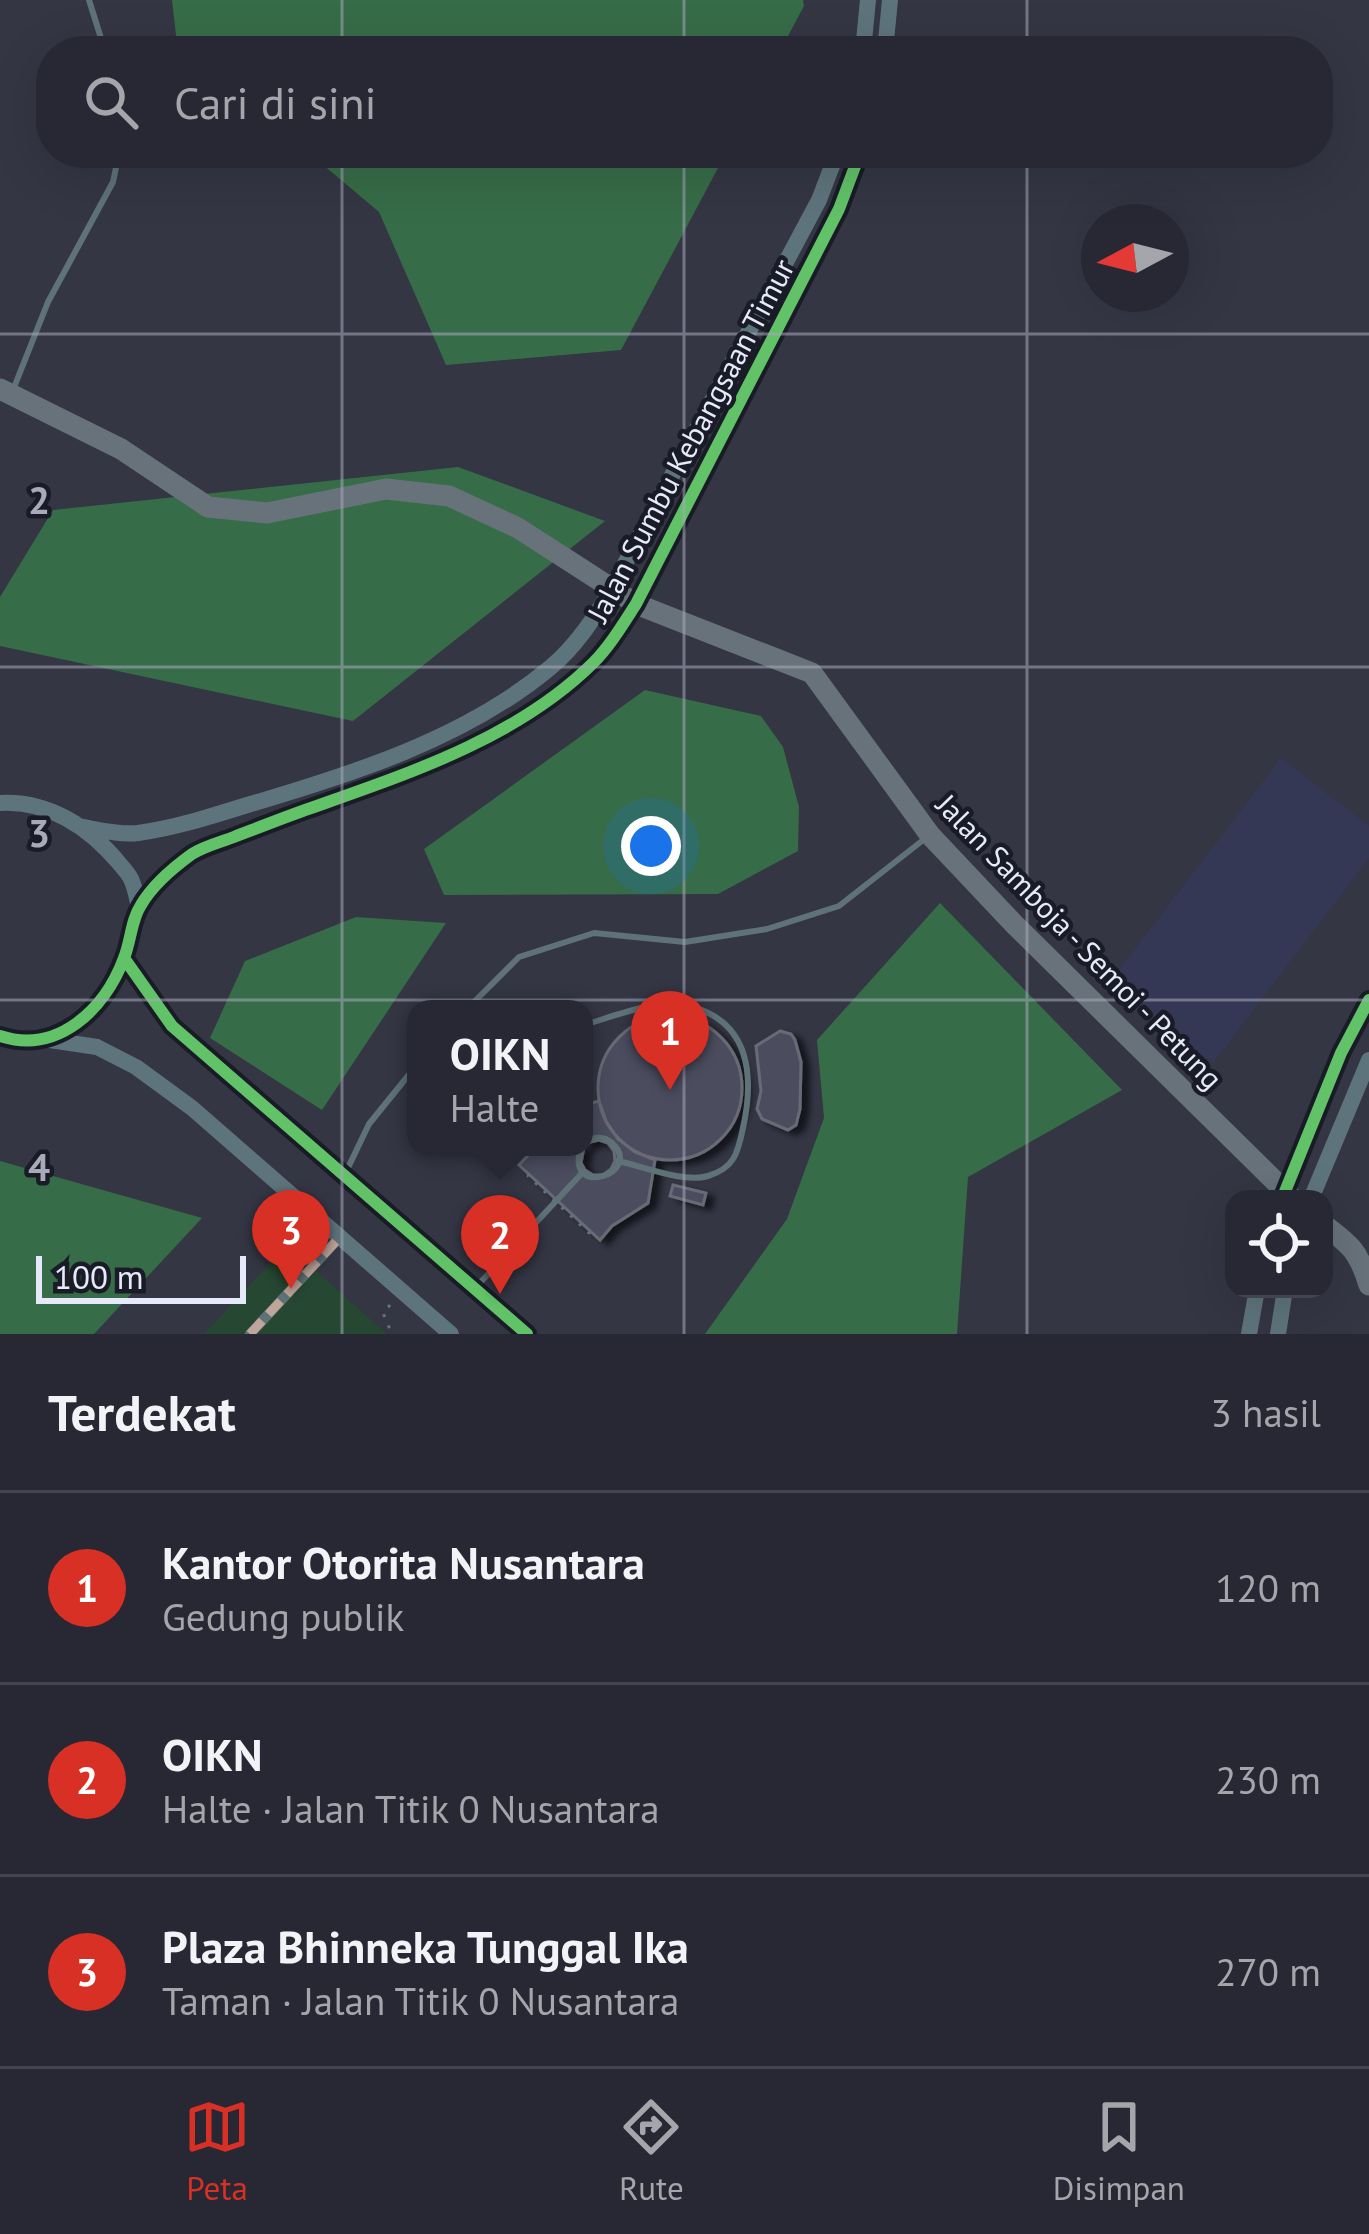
<!DOCTYPE html>
<html lang="id">
<meta charset="utf-8">
<style>
body{margin:0;font-family:"PT Sans",sans-serif;background:#2f303b;color:#f1f3f6}
.controls{position:absolute;right:36px;bottom:36px;display:grid;overflow:hidden;border-radius:24px;box-shadow:0 12px 48px #0002}
.controls button{width:108px;height:108px;display:grid;place-items:center;padding:0;border:0;border-bottom:3px solid #43444e;background:#272833;color:#f1f3f6;font:60px sans-serif}
.compass{position:absolute;left:1081px;top:204px;width:108px;height:108px;border-radius:50%;background:#272833;box-shadow:0 12px 48px #0002;rotate:263deg}
.scale{position:absolute;left:36px;bottom:30px;width:210px;box-sizing:border-box;padding-left:12px;border:6px solid #e6e9f9;border-top:0;font-size:33px;line-height:42px;white-space:nowrap;color:#e6e9f9;-webkit-text-stroke:9px #191b26;paint-order:stroke}
.you{position:absolute;left:651px;top:846px;width:42px;height:42px;margin:-30px;border:9px solid #fff;border-radius:50%;background:#1a73e8;box-shadow:0 0 0 18px #1a73e833}
.badge{display:grid;place-items:center;width:78px;height:78px;border-radius:50%;background:#d93025;color:#fff;font-size:39px;font-weight:700}
.pin{position:absolute;translate:-50% -99px;filter:drop-shadow(0 3px 6px #0008)}
.pin::after{content:'';position:absolute;top:63px;width:42px;height:36px;background:inherit;clip-path:polygon(0 0,100% 0,50% 100%)}
.popup{position:absolute;left:407px;top:1000px;width:186px;height:156px;box-sizing:border-box;display:grid;place-content:center;border-radius:24px;background:#272833;filter:drop-shadow(0 3px 9px #0005);font-size:39px;white-space:nowrap;color:#a4a6ac}
.popup b{font-size:45px;color:#f1f3f6}
.popup::after{content:'';position:absolute;left:50%;top:100%;margin-left:-24px;border:24px solid transparent;border-top-color:#272833}
.list{margin:0;padding:0;list-style:none}
h2{display:flex;justify-content:space-between;align-items:center;height:156px;margin:0;padding:0 48px;font-size:51px}
h2 small{font-size:39px;font-weight:400;color:#a4a6ac}
.list li{display:grid;grid-template-columns:78px 1fr auto;gap:36px;align-items:center;box-sizing:border-box;height:192px;padding:0 48px;border-top:3px solid #43444e}
.list b{display:block;font-size:45px;white-space:nowrap}
.list p{margin:0;font-size:39px;white-space:nowrap;color:#a4a6ac}
.list em{font-size:39px;font-style:normal;color:#a4a6ac}
.icon{flex:none;width:66px;height:66px;fill:none;stroke:currentColor;stroke-width:2;stroke-linecap:round;stroke-linejoin:round}
.map{position:relative;flex:none;width:1369px;height:1334px;overflow:hidden}
.search{position:absolute;background:#272833;box-shadow:0 12px 48px #0002;left:36px;right:36px;top:36px;height:132px;display:flex;align-items:center;gap:30px;box-sizing:border-box;padding:0 42px;border-radius:48px;color:#a4a6ac;font-size:45px}
.sheet{height:732px;background:#272833}
nav{display:flex;justify-content:space-around;align-items:center;box-sizing:border-box;height:168px;border-top:3px solid #43444e;background:#272833;font-size:33px;color:#a4a6ac}
nav a{display:grid;justify-items:center;gap:6px}
nav .on{color:#d93025}
.map>svg:first-child{display:block}
.built{fill:#343854}
.green{fill:#264731}
.forest{fill:#376c48}
.building{fill:#4c4e5f;stroke:#686a76;stroke-width:3;filter:url(#shadow)}
.lines{fill:none;stroke-linecap:round;stroke-linejoin:round}
.path{stroke:#657279;stroke-width:3;stroke-dasharray:3 9;stroke-linecap:butt}
.lane{stroke:#5e7278;stroke-width:6}
.street{stroke:#5e7278;stroke-width:10}
.secondary{stroke:#5e747c;stroke-width:16}
.highway{stroke:#68727b;stroke-width:21}
.path-bridge{stroke:#657279;stroke-width:3;stroke-dasharray:3 9;stroke-linecap:butt}
.quiet{stroke:#c0a59a;stroke-width:9;stroke-dasharray:18 9;stroke-linecap:butt}
.cycleway-casing{stroke:#191b26;stroke-width:20}
.cycleway{stroke:#61c268;stroke-width:12}
.grid{fill:none;stroke:#a8aaba;stroke-width:3;stroke-opacity:0.55}
.labels{text-anchor:middle;dominant-baseline:central;stroke-width:9;stroke-linejoin:round;paint-order:stroke}
.street-label{font-size:30px;fill:#e6e9f9;stroke:#191b26}
.grid-label{font-size:39px;text-anchor:middle;font-weight:bold;fill:#a8aaba;stroke:#191b26;stroke-width:9;stroke-linejoin:round;paint-order:stroke}
</style>
<div class="map">
<svg width="1369" height="1334" viewBox="0 0 1369 1334">
<defs>
<filter id="shadow"><feDropShadow dx="8" dy="4.5" stdDeviation="3" flood-color="#0009"/></filter>
</defs>
<rect width="100%" height="100%" fill="#343644"/>
<path class="built" d="M1281 758 1369 826V858L1213 1063 1109 983Z"/>
<path class="green" d="M287 1245 387 1334H204Z"/>
<path class="forest" d="M172 0H803L804 6 780 51H186L177 44Z
M309 153H726L621 350 446 365 379 212Z
M458 467 605 521 353 721 0 646V597L53 510Z
M645 690 761 716 783 747 799 807 798 851 718 894 444 895 424 849Z
M940 903 1122 1090 968 1177 957 1334H705L787 1219 824 1118 817 1040Z
M356 917 446 923 322 1110 210 1038 245 961Z
M0 1161 202 1218 94 1334H0Z"/>
<path class="building" d="M598 1088a72 72 0 1 1 144 0a72 72 0 1 1-144 0Z
M780 1031 791 1034 795 1040 801 1062 800 1109 796 1125 788 1130 762 1119 757 1109 761 1091 756 1046Z
M599 1101 606 1121 618 1139 635 1152 655 1160 648 1203 612 1226 600 1240 519 1165 536 1147H584L581 1163 585 1170 593 1175H603L611 1169 615 1161 614 1151 608 1143 599 1140 590 1142 584 1147V1105Z
M673 1185 706 1193 703 1205 670 1196Z"/>
<g class="lines">
<path class="path" d="M390 1305 383 1313 392 1334"/>
<path class="lane" d="M89 0 105 51
M13 390 48 302 113 182 119 153
M467 1009 519 957 594 933 685 942 767 929 839 906 927 837
M584 1025C618 1015 656 998 692 1007 751 1023 754 1078 743 1128 738 1152 735 1168 708 1176 683 1183 645 1167 618 1161
M584 1072 585 1130 589 1139
M581 1147C564 1200 645 1173 612 1143 602 1134 593 1138 584 1143
M346 1172 369 1124 416 1066
M478 1285 583 1172"/>
<path class="street" d="M250 1334 340 1237"/>
<path class="secondary" d="M863 51 868 0
M885 51 890 0
M0 803C48 800 89 827 119 863 123 868 128 873 131 879 135 887 137 899 139 907
M83 827C100 830 120 835 138 833 174 828 209 817 244 806 350 775 465 739 551 667 577 645 595 617 612 588L819 200 837 153
M124 958 172 1026 527 1334
M0 1036C58 1055 105 1009 124 958 131 941 131 920 141 905 152 886 174 867 192 854 205 846 221 842 234 837 260 827 285 817 311 808 410 773 517 738 593 663 610 646 623 624 636 604L839 209 860 153
M50 1040 97 1047 136 1067 192 1108 451 1334
M1282 1198 1341 1053 1369 1000
M1311 1199 1369 1060
M1249 1334 1257 1289
M1278 1334 1285 1289"/>
<path class="highway" d="M0 389 121 449 208 507 267 513 386 489 449 496 518 528 636 604 812 673 930 835 1014 924 1293 1199
M1324 1225C1351 1245 1359 1252 1369 1285"/>
<path class="path-bridge" d="M529 1174 528 1176 589 1233 591 1231"/>
<path class="quiet" d="M250 1334 340 1237"/>
<defs>
<path id="cycleway" d="M124 958 172 1026 527 1334
M0 1036C58 1055 105 1009 124 958 131 941 131 920 141 905 152 886 174 867 192 854 205 846 221 842 234 837 260 827 285 817 311 808 410 773 517 738 593 663 610 646 623 624 636 604L839 209 860 153
M1282 1199 1341 1053 1369 1000"/>
</defs>
<use href="#cycleway" class="cycleway-casing"/>
<use href="#cycleway" class="cycleway"/>
</g>
<path class="grid" d="M342 0V51M684 0V51M1027 0V51M342 153V1334M684 153V1334M1027 153V1334M0 334H1369M0 667H1369M0 1000H1369"/>
<g class="labels">
<g class="street-label">
<text transform="translate(690 440) rotate(-62)">Jalan Sumbu Kebangsaan Timur</text>
<text transform="translate(1080 941) rotate(46)">Jalan Samboja - Semoi - Petung</text>
</g>
</g>
<g class="grid-label">
<text x="39" y="514">2</text>
<text x="39" y="847">3</text>
<text x="39" y="1181">4</text>
</g>
</svg>
<div class="controls">
<button><svg class="icon" aria-label="locate" viewBox="0 0 24 24"><circle cx="12" cy="12" r="6"/><path d="M12 2v4M12 18v4M2 12h4M18 12h4"/></svg></button>
</div>
<svg class="compass" viewBox="-18 -18 36 36"><path d="M0-13l5 13h-10z" fill="#e53935"/><path d="M0 13l5-13h-10z" fill="#a4a6ac"/></svg>
<div class="scale">100 m</div>
<div class="you"></div>
<div class="pin badge" style="left:670px;top:1090px">1</div>
<div class="pin badge" style="left:500px;top:1294px">2</div>
<div class="popup"><b>OIKN</b>Halte</div>
<div class="pin badge" style="left:291px;top:1289px">3</div>
<div class="search"><svg class="icon" aria-label="search" viewBox="0 0 24 24"><circle cx="10" cy="10" r="6"/><path d="M15 15l6 6"/></svg>Cari di sini</div>
</div>
<section class="sheet">
<h2>Terdekat<small>3 hasil</small></h2>
<ul class="list">
<li><span class="badge">1</span><div><b>Kantor Otorita Nusantara</b><p>Gedung publik</p></div><em>120 m</em></li>
<li><span class="badge">2</span><div><b>OIKN</b><p>Halte · Jalan Titik 0 Nusantara</p></div><em>230 m</em></li>
<li><span class="badge">3</span><div><b>Plaza Bhinneka Tunggal Ika</b><p>Taman · Jalan Titik 0 Nusantara</p></div><em>270 m</em></li>
</ul>
</section>
<nav>
<a class="on"><svg class="icon" aria-label="map" viewBox="0 0 24 24"><path d="M3 6l6-2 6 2 6-2v14l-6 2-6-2-6 2zM9 4v14M15 6v14"/></svg>Peta</a>
<a><svg class="icon" aria-label="directions" viewBox="0 0 24 24"><path d="M12 3l9 9-9 9-9-9zM9 14v-3h6M13 9l2 2-2 2"/></svg>Rute</a>
<a><svg class="icon" aria-label="saved" viewBox="0 0 24 24"><path d="M7 4h10v16l-5-4-5 4z"/></svg>Disimpan</a>
</nav>
